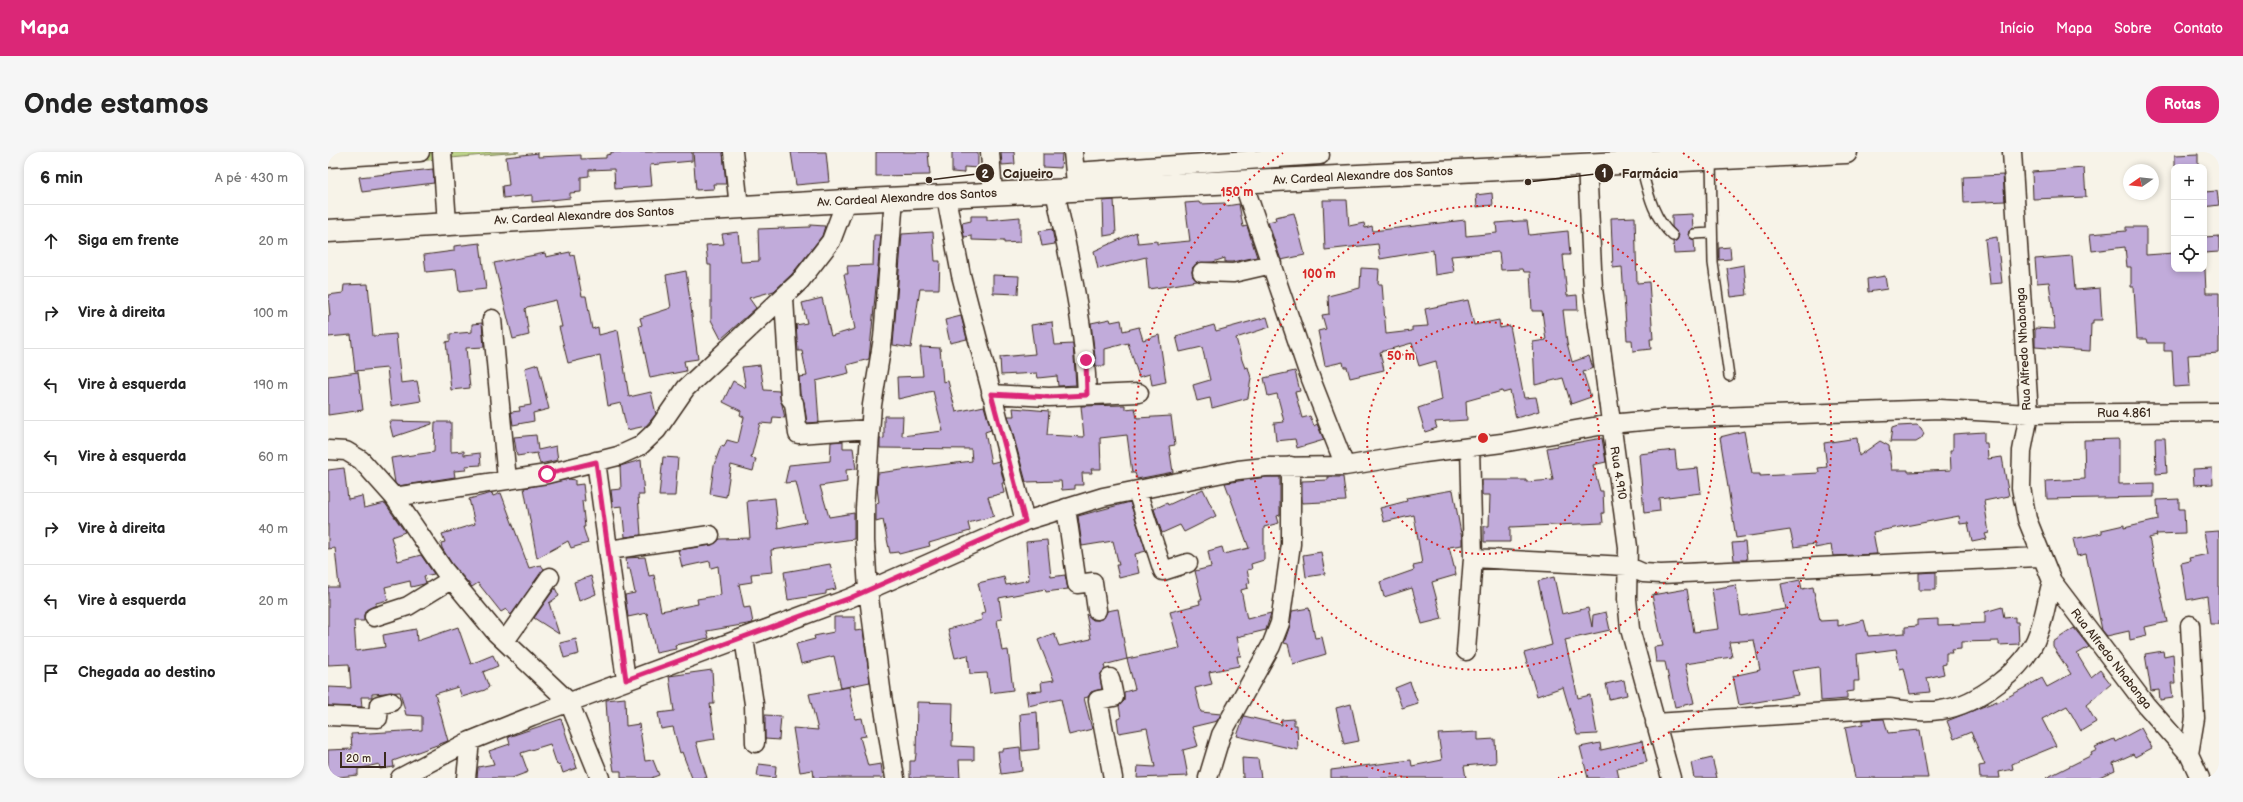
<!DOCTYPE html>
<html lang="pt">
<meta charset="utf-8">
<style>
body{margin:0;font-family:"Balsamiq Sans",sans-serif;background:#f6f6f6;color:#222}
.controls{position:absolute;right:12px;top:12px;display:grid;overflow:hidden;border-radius:8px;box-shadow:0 2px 6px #0003}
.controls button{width:36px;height:36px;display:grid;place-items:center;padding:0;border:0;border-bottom:1px solid #e0e0e0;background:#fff;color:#222;font:20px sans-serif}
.compass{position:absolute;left:1795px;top:12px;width:36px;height:36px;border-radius:50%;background:#fff;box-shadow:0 2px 6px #0003;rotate:256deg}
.scale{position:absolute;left:12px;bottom:10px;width:46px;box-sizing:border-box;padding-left:4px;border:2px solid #3b2a1e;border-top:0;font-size:11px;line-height:14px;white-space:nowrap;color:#3b2a1e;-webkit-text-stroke:3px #f7f3e8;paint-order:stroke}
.stop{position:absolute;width:12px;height:12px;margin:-9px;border:3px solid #db2777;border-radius:50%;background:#fff}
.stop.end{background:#db2777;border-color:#fff;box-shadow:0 1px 4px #0008}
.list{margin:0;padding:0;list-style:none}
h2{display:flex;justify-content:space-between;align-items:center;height:52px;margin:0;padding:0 16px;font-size:17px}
h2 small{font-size:13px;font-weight:400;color:#767676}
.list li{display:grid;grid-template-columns:26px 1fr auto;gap:12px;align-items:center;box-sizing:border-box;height:72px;padding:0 16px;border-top:1px solid #e0e0e0}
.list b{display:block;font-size:15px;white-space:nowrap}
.list em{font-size:13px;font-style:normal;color:#767676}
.icon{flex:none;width:22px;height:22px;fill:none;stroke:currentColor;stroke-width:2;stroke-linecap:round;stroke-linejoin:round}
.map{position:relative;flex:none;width:1891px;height:626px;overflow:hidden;border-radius:16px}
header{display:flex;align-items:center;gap:24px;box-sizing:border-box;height:56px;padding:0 20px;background:#db2777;color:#fff}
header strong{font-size:19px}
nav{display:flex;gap:22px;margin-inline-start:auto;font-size:14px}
.intro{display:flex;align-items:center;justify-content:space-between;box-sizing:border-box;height:96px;padding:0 24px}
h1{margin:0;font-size:28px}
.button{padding:10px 18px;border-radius:16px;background:#db2777;color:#fff;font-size:14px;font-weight:700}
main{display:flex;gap:24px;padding:0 24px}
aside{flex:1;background:#fff;border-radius:16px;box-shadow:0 2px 6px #0003}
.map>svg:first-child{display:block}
.green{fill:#bed48a;stroke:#7c7f54}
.building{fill:#c1abda;stroke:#3b2a1e}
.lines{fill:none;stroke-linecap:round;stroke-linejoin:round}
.service-casing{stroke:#3b2a1e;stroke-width:12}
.minor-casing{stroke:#3b2a1e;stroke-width:21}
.tertiary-casing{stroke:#3b2a1e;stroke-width:25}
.service{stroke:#f7f3e8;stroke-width:9}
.minor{stroke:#f7f3e8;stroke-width:18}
.tertiary{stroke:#f7f3e8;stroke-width:22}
.route{stroke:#db2777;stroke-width:5}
.ring{fill:none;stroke:#d62828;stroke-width:2;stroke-dasharray:2 4}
.labels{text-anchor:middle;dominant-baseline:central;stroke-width:3;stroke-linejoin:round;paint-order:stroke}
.street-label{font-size:12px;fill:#3b2a1e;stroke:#f7f3e8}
.centre{fill:#d62828;stroke:#f7f3e8;stroke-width:2}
.ring-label{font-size:12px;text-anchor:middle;font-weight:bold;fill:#d62828;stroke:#f7f3e8;stroke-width:3;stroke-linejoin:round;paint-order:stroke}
.leader{fill:none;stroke:#3b2a1e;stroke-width:1.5}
.callout-dot{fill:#3b2a1e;stroke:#f7f3e8;stroke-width:1.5}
.mark-label{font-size:12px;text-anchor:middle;font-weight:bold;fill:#fff}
.callout-label{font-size:13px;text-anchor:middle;font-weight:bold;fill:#3b2a1e;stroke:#f7f3e8;stroke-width:3;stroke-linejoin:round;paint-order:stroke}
</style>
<header>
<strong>Mapa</strong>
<nav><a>Início</a><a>Mapa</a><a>Sobre</a><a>Contato</a></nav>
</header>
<div class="intro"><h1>Onde estamos</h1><a class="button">Rotas</a></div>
<main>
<aside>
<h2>6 min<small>A pé · 430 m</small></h2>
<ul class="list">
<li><svg class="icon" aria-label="ahead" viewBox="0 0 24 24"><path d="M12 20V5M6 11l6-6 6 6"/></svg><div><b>Siga em frente</b></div><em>20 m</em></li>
<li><svg class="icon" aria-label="right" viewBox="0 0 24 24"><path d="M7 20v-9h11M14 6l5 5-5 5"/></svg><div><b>Vire à direita</b></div><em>100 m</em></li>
<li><svg class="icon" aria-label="left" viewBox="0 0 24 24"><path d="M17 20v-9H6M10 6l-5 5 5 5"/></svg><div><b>Vire à esquerda</b></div><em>190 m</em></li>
<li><svg class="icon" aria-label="left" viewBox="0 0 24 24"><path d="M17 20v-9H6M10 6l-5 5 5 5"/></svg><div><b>Vire à esquerda</b></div><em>60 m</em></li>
<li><svg class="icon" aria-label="right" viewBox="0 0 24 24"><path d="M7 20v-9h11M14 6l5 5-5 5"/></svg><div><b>Vire à direita</b></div><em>40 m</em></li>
<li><svg class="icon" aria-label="left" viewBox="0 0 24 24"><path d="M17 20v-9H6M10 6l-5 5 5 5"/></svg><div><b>Vire à esquerda</b></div><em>20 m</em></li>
<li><svg class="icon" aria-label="arrive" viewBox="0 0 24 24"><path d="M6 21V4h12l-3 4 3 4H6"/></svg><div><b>Chegada ao destino</b></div></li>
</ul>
</aside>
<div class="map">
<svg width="1891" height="626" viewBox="0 0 1891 626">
<rect width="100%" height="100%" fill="#f7f3e8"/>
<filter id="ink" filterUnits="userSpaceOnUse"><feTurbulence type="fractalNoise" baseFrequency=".025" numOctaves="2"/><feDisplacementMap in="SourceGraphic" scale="8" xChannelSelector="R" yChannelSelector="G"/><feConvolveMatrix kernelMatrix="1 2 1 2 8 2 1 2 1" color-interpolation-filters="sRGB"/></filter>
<g filter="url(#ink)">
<path class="green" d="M0 0H191L77 10 0 12Z"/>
<path class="building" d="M283 0H364V9L322 13 324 34 287 37 286 17 261 18V24L253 25V40L242 41V46L204 50V43L175 46 174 34 181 33 178 5 210 1V5L253 3V7L278 6V3L283 2Z
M365 0H395L398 32H385L386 37 368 38Z
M463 0H498L501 30 468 33Z
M548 0H600L602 23 548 24Z
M624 0H650V16L636 15V21L624 20Z
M673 0H686L687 12 674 13Z
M715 2H734L733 16 715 15Z
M1870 2V15H1847V3Z
M1756 16 1758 45 1705 47 1704 20Z
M105 17 106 31 34 40 31 25Z
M1675 23 1677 49 1636 51 1635 25Z
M1889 39 1891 53 1876 55V40Z
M1164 41 1165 53 1149 55 1148 43Z
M786 48 788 82 776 84 775 49Z
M995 48H1019L1021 74 1036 71 1037 76 1044 74 1045 79 1137 68 1138 84 1169 81 1168 71 1192 69H1199L1201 83 1240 79 1242 103H1235L1239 144 1249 143 1250 158H1235L1239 191 1244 210 1261 204 1265 216 1255 220 1263 245 1243 252 1235 226 1207 233 1205 190 1218 188 1214 159H1204L1202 120H1196L1195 117 1173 118 1171 100 1123 104 1126 120 1107 123 1105 98 1052 107 1050 92 997 98Z
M871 50 872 52 897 51 898 54 911 52 915 75 919 74 929 105 904 110H897V106L885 110 869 111 865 115 864 120 865 125 869 129 821 137 818 105 770 117 766 99 808 80 810 91 829 89V92L862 89 857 51Z
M966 61 977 103 953 108 940 70 948 68 947 65Z
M1364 62 1365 76 1361 79 1360 83 1366 88 1367 101 1346 102 1345 90 1349 88 1351 83 1344 75V63Z
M643 64H659V68L692 65V90L676 91V89L644 88V84L636 85 634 71 643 69Z
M1307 65 1309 131 1321 130 1325 187H1322L1323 197 1305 199 1304 188H1299L1294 115 1285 116 1283 66Z
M482 73 497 74 494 84 464 122 446 139 421 146 428 156 393 187 383 168V113H380L378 93 396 92 394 82 410 80 413 110 431 109 430 77 482 75Z
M1798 75H1818V103L1846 101V117H1877L1878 141H1891V201L1860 203 1862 234 1846 235 1844 199H1836V191H1820L1819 187H1809L1806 135H1803V115H1799L1797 95 1764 99 1762 82 1798 79Z
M724 77 727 92 714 94 711 79Z
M605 80 607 109H612L611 137H592L583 196 565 193 574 82Z
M546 83H553L541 207 519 213 521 221 488 229 491 270 479 271 476 250 472 242 471 225 479 224 474 199H470L468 173 479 171 474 151 494 146 503 184 527 177 516 122H520L519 114 545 113Z
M1891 84V100L1876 101V85Z
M1669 85 1674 131 1662 132 1657 87Z
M152 91 158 137 131 140 128 117 98 120 96 103 126 99V94Z
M1402 95 1403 107 1391 108V96Z
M242 100 243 104 246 103 254 144H258L264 177 270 175 271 183 290 178 301 245 323 240 328 262 318 274 299 278 293 251 280 254 272 203 240 211 231 175H234L228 148 199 155 197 157 201 183 185 187 166 111 217 101 218 105Z
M1744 104 1747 138 1772 136 1774 168H1765V172H1763L1762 199 1707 195V176L1727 177 1721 130 1709 131 1707 107Z
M1416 113 1419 143 1403 145 1399 116Z
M1033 116 1051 117 1050 132H1054L1058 182 1084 179V175L1100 174 1097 157 1140 148 1146 173 1171 168 1172 176 1182 174 1196 246 1208 245 1211 259 1188 266 1182 239 1175 241 1174 239 1138 249 1139 268 1107 270 1109 276 1097 280 1090 256 1114 248 1108 209 1091 214 1084 191 1052 200 1056 218 1022 226 1019 215H1016L1015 210 997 214 990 179 998 177 994 163 1001 162 1000 144 1032 136Z
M358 119 370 207 356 209 358 219 322 226 311 174 314 173 312 166 343 156 338 123Z
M665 123 691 124 690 142 665 141Z
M1557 124 1559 137 1540 140 1539 127Z
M40 132 45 184 68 182 73 231 89 229 93 249 63 254 59 216 27 219 23 183 0 185V164H2L0 143 15 141 16 133Z
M633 164 639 187 622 191 617 168Z
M939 165 942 175 908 186 914 208 917 216 920 215 923 226 920 246 884 256 882 246 869 249 865 233 882 228 874 195 852 200 848 184 886 173 888 179Z
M782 167 783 170 793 168 795 179 811 175 815 188 831 183 838 230 824 233 822 222 811 225 800 191 777 197V214H768L763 171Z
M724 170 727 193 745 192 748 233 730 234 729 224 710 226 709 221 673 223 672 205 707 202 703 173Z
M154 171 156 195 138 196 142 236 123 238 118 190 122 189V182L144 180V172Z
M592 195 612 196 615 230 620 229 628 260 656 254 663 278 657 280 663 311 671 309 676 331H674L676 341 660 345 666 364 640 371 642 379 601 391 602 394 571 402 570 400 562 401 555 368 548 370V352L551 351 549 336 550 321 644 309 643 297 552 296V287L556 286V264H575L574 284 615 279 605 239 570 247 569 225 595 224Z
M210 212 221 257 205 261 206 269 185 273 183 260 192 259 191 255 203 253 197 216Z
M432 213 436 238 451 239 457 266 445 265 444 272 432 271 423 306 428 307 425 319 403 313 398 345 382 342 386 313 393 294 396 295 399 288 410 291 416 265 412 263 413 259 395 250 405 229 418 236 414 215Z
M967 219 972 239 967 240 974 266 982 264 986 274 989 272 996 288 969 296 967 287 948 289 946 271 956 270 953 257 949 242 940 244 936 226Z
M30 220 35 258 0 263V224Z
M797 253V257L807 256 809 266 843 264 847 293 841 294 845 320 809 327 807 321H804L799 283 772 286 773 317H763L764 321H754L755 333H747V337L734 338 733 329 698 330 680 264H686L685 256 721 259 719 283 756 285 753 254Z
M61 269 104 270V272L65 285Z
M107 270H123V300L136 299V303L152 301 153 313 137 314 138 318 126 319 127 325 70 334 67 331 63 306 106 300Z
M1589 273 1593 276 1596 282 1593 287 1588 290H1562L1564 276 1570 274Z
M1416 279 1424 322H1432V324L1491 321 1490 316 1499 315 1496 291 1529 286 1531 304 1552 289 1561 294 1564 318H1580V320L1623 318 1622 298H1625V282L1656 280V291H1659L1660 307 1674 305 1681 344 1656 349 1661 381 1657 382 1659 387 1644 390 1640 371 1632 372 1631 364 1545 380 1549 402 1505 404 1503 393 1487 396V392L1466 395 1462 378 1408 386 1392 285Z
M208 283 210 298 228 294 230 308 212 312 209 301 189 304 186 285Z
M1274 286 1278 310 1265 313 1272 339H1275L1276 361H1274L1275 371 1182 375V390H1156V374H1161L1162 343H1154V328H1198V330L1225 328 1219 296Z
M1827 286H1837L1839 321 1828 322Z
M1791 287V332L1826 331V345L1719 347 1718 329 1757 327 1756 288Z
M515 289V296H525L528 317 518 318 519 330 492 334 501 365 526 361V387L443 398 445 420 423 422 424 430 411 432 416 456 422 455 425 471 379 479 381 486 347 493 348 497 328 501 319 461 300 465 297 443 307 441 302 417H299L298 406 317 405 321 424 326 423 333 459 370 452 369 447 393 443 390 414 383 416 382 409 354 415 350 398 384 393 392 387 422 386 419 349 447 346 450 376 478 370 468 330 457 331 461 313 502 309 503 290Z
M1347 298 1349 318 1370 316 1373 341 1331 346 1332 359 1316 361 1311 302Z
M335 305 350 306 347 344H331Z
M313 308 316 343H310L313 383 297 385 294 354 285 355 283 338 293 337 292 314Z
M16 316 20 347 34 344 36 356 57 351 77 380 63 385 70 409 93 403 106 422 96 424 98 431 96 432 83 435 82 429 57 435 60 448 48 451V453L38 458 36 463V469H26L28 499 57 495 55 483 88 477 89 489 130 475 143 512 165 503 170 514 155 520 161 535 157 538 134 545 130 535 107 542 120 589 65 609 66 615 52 617 51 612 30 617V623L0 626V598L24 597 23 582 94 578V564L78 563 72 540 44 542V545H33L34 555 0 554V535L23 536 21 512 0 513V435H11L7 396 0 397V318Z
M1884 316 1885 332 1866 333 1865 317Z
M938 325H952V363L949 364 951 371 936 375V408L923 412 924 417 919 418 922 431 919 432 920 436 913 438 919 467 943 461 938 478 909 485 913 504H909L911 514 881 520 884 532 867 536 873 560 893 562 889 569 864 575 870 594 855 598 860 624 809 626 810 614 827 615 819 576 791 581 789 567 793 566 791 554 796 549V540L807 537 799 507 852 496 842 460 872 452 871 448H874L867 419 883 415 880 399 894 395 896 402 921 396 897 331Z
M1000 325H1015L1018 349 974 351V329L1000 328Z
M241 327 247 328V333L255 332 257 349H254L257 375H255L260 391 243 396 240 389 209 406 196 336Z
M875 337 888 364 856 380 852 373 834 381 826 357 839 351 840 353Z
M1125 338 1134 387V393L1121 395 1128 423 1104 430 1114 467 1094 472 1084 436 1056 445 1052 430 1086 418 1085 414 1094 412 1086 363 1056 370 1052 356 1079 349 1078 346Z
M164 341 165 344 173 341 201 416 213 413 216 417 183 463 178 457 173 460 150 431 144 435 124 412 114 396 113 391 117 390 114 382 147 372 141 347Z
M1851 347V357H1856L1857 381 1828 382 1829 384 1821 386 1839 470 1817 475 1819 484 1802 488 1801 479 1779 484 1774 478 1758 402 1749 404 1745 387 1774 381V378L1796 373V376L1830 368 1829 348Z
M802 350 818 399 807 402 811 421 791 426 788 413H791L785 389 754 394 750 364Z
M1891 379V472H1882L1879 444 1859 448 1853 411 1862 409 1861 406 1880 402 1876 380Z
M719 388 723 425 737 423 740 437 718 440 717 437 671 446 674 467 669 468 674 499 680 498 685 538 662 541 659 521 642 522 640 503 627 506 620 477 654 468 653 462 657 461 650 431 676 425 678 433 701 428 698 390Z
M1417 390 1419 408H1406L1404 391Z
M993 400 997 422 978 425 975 403Z
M502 412 508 437 498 439V442L460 448 456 420Z
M1608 420V438H1591V421Z
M263 424 268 442 251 449 246 430Z
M1226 425 1234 462 1260 456 1264 475 1265 463 1278 460 1282 478 1237 488 1250 546 1262 543 1269 582 1249 583 1235 535 1209 544 1196 501 1224 493 1210 429Z
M1472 428 1474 437 1485 435 1492 469 1510 468V474L1536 468 1540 484 1577 481V475L1589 474V468L1610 467V473L1657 471V460L1674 455 1676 466 1687 465V470H1690L1691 492 1671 493V489L1633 490V497L1623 498 1624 501H1618V512L1614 513 1616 522 1599 526 1602 540 1582 542 1576 516 1572 517 1568 497 1529 502 1531 529H1526V539L1519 540V547L1493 549 1491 515 1464 519 1470 543 1411 553 1405 524 1432 518 1426 488 1401 490 1404 505 1357 512 1366 551 1347 555 1337 510H1328L1326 495 1335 494 1324 443 1359 437 1366 480 1390 477 1384 437 1408 433 1413 464 1458 457 1453 432Z
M227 436 231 444 221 451 231 482 206 466Z
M981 456 987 486 994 485 998 502 965 512 960 492 956 491 962 473 964 459Z
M790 457 799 507 776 513 777 517 772 523 774 537 763 540 760 545 756 546 764 577 741 583 733 547 700 554 698 540 714 539 713 530 726 528 710 488 726 481 731 494 763 487 758 462 765 468H770L776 466 779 459Z
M506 465H527V479L535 478 542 530 513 536 506 504 473 512 468 492 487 487 486 484 506 480Z
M1746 476 1761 495 1749 502 1763 525 1772 518 1783 532 1758 553 1768 570 1753 579 1739 554 1714 567 1728 594 1684 612 1685 617 1671 620 1672 626H1652L1651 614 1657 613 1643 580 1626 587 1619 569 1669 549V551L1714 526 1719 535 1743 522 1725 495V490Z
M248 487 251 502 236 506 232 491Z
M1835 499 1836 504 1845 502 1847 531H1843L1845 546 1832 548 1831 538 1823 539 1817 502Z
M384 518 386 552H382L387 587 368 590 379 626H364L354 600 352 601 345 575 333 577 330 561 346 559 341 524Z
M1296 528 1299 543 1281 547 1278 532Z
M1082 530 1090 551 1074 556 1067 536Z
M521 535 527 567 534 566 538 584 532 585 540 614 553 612 555 626H486L485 618 472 620 465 576 490 578 481 542Z
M297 546 298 574 311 572 317 609 325 608 331 623 323 626H293V619H286L280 582 278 548Z
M589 550 625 551 624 594 646 595V608H631L632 626H582V609H587L588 602Z
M1023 552 1031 589 1016 592 1008 556Z
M709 560 711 597 694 599 692 562Z
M437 563 453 564 451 588 437 587Z
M916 564 954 573 953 568 966 567V573H969L970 598 909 584Z
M233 567 249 616 235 621 232 612 229 613 222 592 193 601 200 620 184 626H149L150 615 166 612 161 599 182 592 180 585Z
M1556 567 1560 581 1592 578 1600 626H1527L1517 575 1535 572V568Z
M1813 576 1824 596 1807 605 1805 602 1785 611 1787 618 1769 626H1718L1764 603 1763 601 1769 598 1767 595 1786 587 1787 590Z
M1150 580V588L1167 587 1168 611 1136 614 1138 626H1003V618L1083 608 1084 614 1114 608 1110 582Z
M1314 589 1319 610 1289 617 1291 626H1260L1252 595 1272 591 1273 598Z
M692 595 694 619 673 622 670 599H675V597Z
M914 606 930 607 933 626H915Z
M1384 606 1389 626H1366L1363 611Z
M431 612 448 614 447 626 429 624Z"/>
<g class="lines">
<defs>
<path id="service" d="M1383 7 1385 111 1401 224
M1312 10C1319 36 1324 66 1345 84
M1366 82 1384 81"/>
<path id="minor" d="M114 0 119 71
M405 0 411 55
M662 0 665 42
M745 0 748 32
M1684 0 1701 262 1694 299 1693 336 1699 367 1724 429 1818 553 1861 602 1872 626
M0 6 92 0
M1259 12 1265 137 1300 395 1299 447 1302 477 1343 626
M747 20 992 3
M915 30 979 217 1017 314
M727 39C741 107 757 174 759 243
M618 45 633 123 697 369
M566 46 555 186 544 253 537 356V389L540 438 554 544 567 626
M874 120 905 121 944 112
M456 146 462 246 466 251 470 282 542 277
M164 167 179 328
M663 242 721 245 811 241
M0 298 18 299 33 308 66 345 116 418 168 481 241 550 272 626
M268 309 298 528
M809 339 835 419 860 411
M66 345 219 322 290 304 312 294 329 278 358 236 472 129 503 89 518 49
M738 356 749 432 765 430 769 458
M281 398 382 383
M1145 406 1299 414 1315 421 1333 422 1712 405
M46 465 80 454 124 427
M416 486 426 552 427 591
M177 489 222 425
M1138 499 1145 406 1142 295
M782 526 786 545 770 548 785 626
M0 564 50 566 51 553 63 550
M1327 571 1561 556C1578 558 1596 561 1613 558 1649 553 1698 517 1710 482 1717 465 1719 446 1724 429
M1861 602 1867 566 1862 473
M72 626 142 589 204 564 522 446 697 369 775 345 910 318 937 315 1017 314 1096 301 1174 291 1282 272 1336 267 1612 257 1701 262 1891 260
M138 626 142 589
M880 626 893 583 943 494 952 471 963 392V314"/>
<path id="tertiary" d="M0 79 518 49 1518 0"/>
</defs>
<use href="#service" class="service-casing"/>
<use href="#minor" class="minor-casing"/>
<use href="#tertiary" class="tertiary-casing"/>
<use href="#service" class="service"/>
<use href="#minor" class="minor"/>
<use href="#tertiary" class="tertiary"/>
</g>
</g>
<g class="lines" filter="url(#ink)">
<path class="route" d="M219 322 268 310 298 528 522 446 697 369 663 242 721 245 759 243 758 208"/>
</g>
<g class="ring">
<circle cx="1155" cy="286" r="116"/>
<circle cx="1155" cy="286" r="232"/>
<path d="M1080 626A348 348 0 0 1 955 1M1355 1A348 348 0 0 1 1230 626"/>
</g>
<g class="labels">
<g class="street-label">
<text transform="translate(1035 24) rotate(-3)">Av. Cardeal Alexandre dos Santos</text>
<text transform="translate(579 46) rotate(-3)">Av. Cardeal Alexandre dos Santos</text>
<text transform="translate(256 64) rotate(-3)">Av. Cardeal Alexandre dos Santos</text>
<text transform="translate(1696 197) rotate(-93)">Rua Alfredo Nhabanga</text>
<text x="1796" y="261">Rua 4.861</text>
<text transform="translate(1290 321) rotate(81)">Rua 4.910</text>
<text transform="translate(1783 507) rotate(52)">Rua Alfredo Nhabanga</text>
</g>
</g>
<circle cx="1155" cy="286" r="6" class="centre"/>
<g class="ring-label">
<text x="909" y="44">150 m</text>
<text x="991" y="126">100 m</text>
<text x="1073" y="208">50 m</text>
</g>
<path class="leader" d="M1200 30L1276 21M601 28L657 21"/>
<g class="callout-dot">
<circle cx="1200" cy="30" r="4"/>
<circle cx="601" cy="28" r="4"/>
<circle cx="1276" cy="21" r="10"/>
<circle cx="657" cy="21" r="10"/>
</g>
<g class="mark-label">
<text x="1276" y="25">1</text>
<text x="657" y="26">2</text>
</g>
<g class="callout-label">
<text x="1322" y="26">Farmácia</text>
<text x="700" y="26">Cajueiro</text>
</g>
</svg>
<div class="controls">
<button>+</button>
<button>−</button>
<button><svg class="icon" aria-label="locate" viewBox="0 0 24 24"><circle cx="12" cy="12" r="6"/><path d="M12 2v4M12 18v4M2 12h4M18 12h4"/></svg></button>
</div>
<svg class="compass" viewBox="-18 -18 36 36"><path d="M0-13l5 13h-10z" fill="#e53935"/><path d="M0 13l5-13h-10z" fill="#767676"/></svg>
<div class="scale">20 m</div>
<div class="stop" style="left:219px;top:322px"></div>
<div class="stop end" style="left:758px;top:208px"></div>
</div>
</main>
